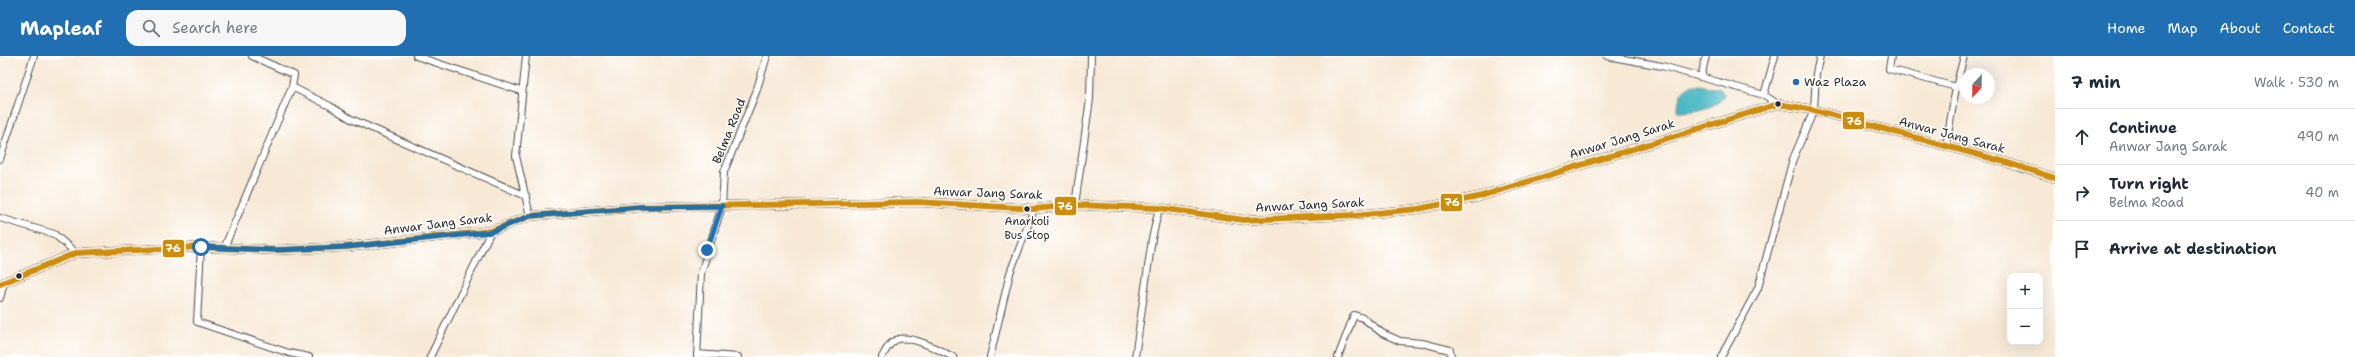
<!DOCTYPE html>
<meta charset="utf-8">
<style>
body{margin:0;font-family:"Shantell Sans",sans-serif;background:#f6f6f7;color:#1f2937}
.controls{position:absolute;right:12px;bottom:12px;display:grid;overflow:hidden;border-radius:8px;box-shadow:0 4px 16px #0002}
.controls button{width:36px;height:36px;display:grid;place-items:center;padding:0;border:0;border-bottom:1px solid #e0e1e3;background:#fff;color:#1f2937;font:20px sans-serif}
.compass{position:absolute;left:1959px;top:12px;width:36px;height:36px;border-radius:50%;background:#fff;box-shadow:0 4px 16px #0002;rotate:202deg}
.stop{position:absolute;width:12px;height:12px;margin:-9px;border:3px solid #1f6fb2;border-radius:50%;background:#fff}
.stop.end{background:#1f6fb2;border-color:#fff;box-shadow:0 1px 4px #0008}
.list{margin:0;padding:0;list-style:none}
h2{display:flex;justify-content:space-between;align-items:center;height:52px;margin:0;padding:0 16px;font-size:17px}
h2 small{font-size:13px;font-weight:400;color:#747a83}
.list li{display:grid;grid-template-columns:26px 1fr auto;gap:12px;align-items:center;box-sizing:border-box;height:56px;padding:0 16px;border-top:1px solid #e0e1e3}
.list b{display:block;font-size:15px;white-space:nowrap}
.list p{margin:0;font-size:13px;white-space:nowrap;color:#747a83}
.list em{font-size:13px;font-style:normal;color:#747a83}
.icon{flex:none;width:22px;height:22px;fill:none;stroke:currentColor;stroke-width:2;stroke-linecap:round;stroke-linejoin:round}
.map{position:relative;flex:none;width:2055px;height:301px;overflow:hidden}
header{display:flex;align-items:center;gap:24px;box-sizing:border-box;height:56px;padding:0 20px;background:#1f6fb2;color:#fff}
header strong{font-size:19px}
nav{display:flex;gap:22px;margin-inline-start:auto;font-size:14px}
.search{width:280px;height:36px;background:#f6f6f7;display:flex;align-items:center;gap:10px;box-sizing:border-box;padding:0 14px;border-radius:12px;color:#747a83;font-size:15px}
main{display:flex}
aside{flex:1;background:#fff}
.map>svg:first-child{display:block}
.water{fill:#4bb9c5;stroke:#3b7278}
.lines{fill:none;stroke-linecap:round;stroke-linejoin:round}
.street-casing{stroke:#4a4845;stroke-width:8}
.secondary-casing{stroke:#4a4845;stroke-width:10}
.street{stroke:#fff;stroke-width:6}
.secondary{stroke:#fce5d0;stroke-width:9}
.bus-1-casing{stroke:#fff;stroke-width:9}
.bus-1{stroke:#ce8d09;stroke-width:6}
.route{stroke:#1f6fb2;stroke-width:5}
.poi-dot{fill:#1f6fb2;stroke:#fff;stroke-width:1.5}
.bus-dot{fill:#2b2b2b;stroke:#fff;stroke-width:1.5}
.labels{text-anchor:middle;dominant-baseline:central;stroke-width:3;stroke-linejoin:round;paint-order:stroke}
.bus-label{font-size:11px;fill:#2b2b2b;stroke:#fff}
.poi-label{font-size:12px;fill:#2b2b2b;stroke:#fff;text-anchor:start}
.street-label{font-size:12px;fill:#2b2b2b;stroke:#fff}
.line-badge{stroke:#fff;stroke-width:1.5}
.badge-label{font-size:11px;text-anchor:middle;font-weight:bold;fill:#fff}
</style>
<header>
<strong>Mapleaf</strong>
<div class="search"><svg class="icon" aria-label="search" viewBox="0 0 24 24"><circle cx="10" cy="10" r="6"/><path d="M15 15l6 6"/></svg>Search here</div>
<nav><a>Home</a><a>Map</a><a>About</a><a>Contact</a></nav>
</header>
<main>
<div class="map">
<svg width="2055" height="301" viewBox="0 0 2055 301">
<rect width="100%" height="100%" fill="#fff"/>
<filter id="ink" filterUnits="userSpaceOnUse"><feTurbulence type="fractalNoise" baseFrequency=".025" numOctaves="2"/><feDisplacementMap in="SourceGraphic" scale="8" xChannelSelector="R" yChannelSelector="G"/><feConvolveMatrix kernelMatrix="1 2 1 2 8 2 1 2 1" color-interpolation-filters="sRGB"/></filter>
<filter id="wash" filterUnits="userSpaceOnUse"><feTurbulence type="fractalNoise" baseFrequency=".012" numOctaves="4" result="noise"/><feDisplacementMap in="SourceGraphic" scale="16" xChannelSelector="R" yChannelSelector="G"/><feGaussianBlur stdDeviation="0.9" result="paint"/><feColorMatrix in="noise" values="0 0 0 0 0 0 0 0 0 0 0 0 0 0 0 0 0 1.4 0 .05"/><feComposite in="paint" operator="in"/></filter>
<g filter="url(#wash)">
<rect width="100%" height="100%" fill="#f7e9d6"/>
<path class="water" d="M1698 29 1720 33 1725 40C1714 53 1694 56 1678 56 1678 41 1681 29 1698 29Z"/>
</g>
<g filter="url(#ink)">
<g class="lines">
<defs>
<path id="street" d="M252 0 294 19 292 31 330 50 351 63 526 140
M416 0 521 35
M526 0 516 100 530 160
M1607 0 1662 10 1764 39 1778 48
M1891 0 1889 13 1956 31
M1701 21 1706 0
M1764 39 1775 0
M1946 90 1956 31 1964 0
M0 103 34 0
M1075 149 1090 43 1091 0
M0 162 54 178 76 197
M201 191 197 266 289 297 309 301
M224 192 292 31
M0 242 4 227
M697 298 738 301
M430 301 491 175
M697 301 701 217 722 150 724 116 756 36 767 0
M882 301C886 294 889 287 896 284 909 277 941 295 953 301
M990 301 1010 217 1034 153
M1135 301 1152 183 1159 152
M1338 301 1354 259 1363 262 1382 277 1400 285 1422 287 1450 294 1451 301
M1721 301 1758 232 1793 103 1814 54 1816 17 1820 0"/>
<path id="secondary" d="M0 228 76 197 201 191 276 194 346 191 491 175 530 160 640 151 918 146 1034 153 1075 149 1159 152 1244 164 1355 159 1418 153 1478 141 1778 48 1814 54 2005 106 2055 122"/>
</defs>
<use href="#street" class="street-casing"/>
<use href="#secondary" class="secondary-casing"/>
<use href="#street" class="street"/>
<use href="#secondary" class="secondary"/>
<defs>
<path id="bus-1" d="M0 228 76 197 201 191 276 194 346 191 491 175 530 160 640 151 918 146 1034 153 1075 149 1159 152 1244 164 1355 159 1418 153 1478 141 1778 48 1814 54 2005 106 2055 122"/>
</defs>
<use href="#bus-1" class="bus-1-casing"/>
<use href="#bus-1" class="bus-1"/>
</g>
</g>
<g class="lines" filter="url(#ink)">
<path class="route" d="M201 191 276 194 346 191 491 176 530 160 640 151 722 150 707 194"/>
</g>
<circle class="poi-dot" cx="1796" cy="26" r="4"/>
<g class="bus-dot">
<circle cx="1778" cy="48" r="3.5"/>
<circle cx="1027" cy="153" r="3.5"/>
<circle cx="19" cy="220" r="3.5"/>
</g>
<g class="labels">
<g class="bus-label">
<text x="1027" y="165">Anarkoli<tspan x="1027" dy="14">Bus Stop</tspan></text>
</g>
<g class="poi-label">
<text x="1804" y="26">Waz Plaza</text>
</g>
<g class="street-label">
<text transform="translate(729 75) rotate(-68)">Belma Road</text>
<text transform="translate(1952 79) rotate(15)">Anwar Jang Sarak</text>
<text transform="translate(1622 83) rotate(-17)">Anwar Jang Sarak</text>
<text transform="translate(988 137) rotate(2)">Anwar Jang Sarak</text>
<text transform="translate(1310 149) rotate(-3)">Anwar Jang Sarak</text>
<text transform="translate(438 168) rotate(-7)">Anwar Jang Sarak</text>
</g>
</g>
<g class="line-badge">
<rect x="1842" y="55" width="23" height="19" rx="4" fill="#ce8d09"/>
<rect x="1440" y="137" width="23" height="19" rx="4" fill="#ce8d09"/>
<rect x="1054" y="140" width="23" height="20" rx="4" fill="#ce8d09"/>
<rect x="162" y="183" width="23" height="19" rx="4" fill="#ce8d09"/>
</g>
<g class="badge-label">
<text x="1854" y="69">76</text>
<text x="1452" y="150">76</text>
<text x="1065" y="154">76</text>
<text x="173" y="196">76</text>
</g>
</svg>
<div class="controls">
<button>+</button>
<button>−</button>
</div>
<svg class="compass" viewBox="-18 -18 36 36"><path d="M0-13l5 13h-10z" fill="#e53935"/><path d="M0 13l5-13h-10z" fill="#747a83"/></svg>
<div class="stop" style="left:201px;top:191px"></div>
<div class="stop end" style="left:707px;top:194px"></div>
</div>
<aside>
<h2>7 min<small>Walk · 530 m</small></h2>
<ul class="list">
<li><svg class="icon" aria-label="ahead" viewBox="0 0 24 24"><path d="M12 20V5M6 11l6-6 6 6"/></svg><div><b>Continue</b><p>Anwar Jang Sarak</p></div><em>490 m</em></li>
<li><svg class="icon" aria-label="right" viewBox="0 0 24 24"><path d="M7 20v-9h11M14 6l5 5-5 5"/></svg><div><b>Turn right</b><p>Belma Road</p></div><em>40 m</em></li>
<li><svg class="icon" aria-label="arrive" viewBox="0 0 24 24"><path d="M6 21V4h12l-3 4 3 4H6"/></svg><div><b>Arrive at destination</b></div></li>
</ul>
</aside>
</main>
